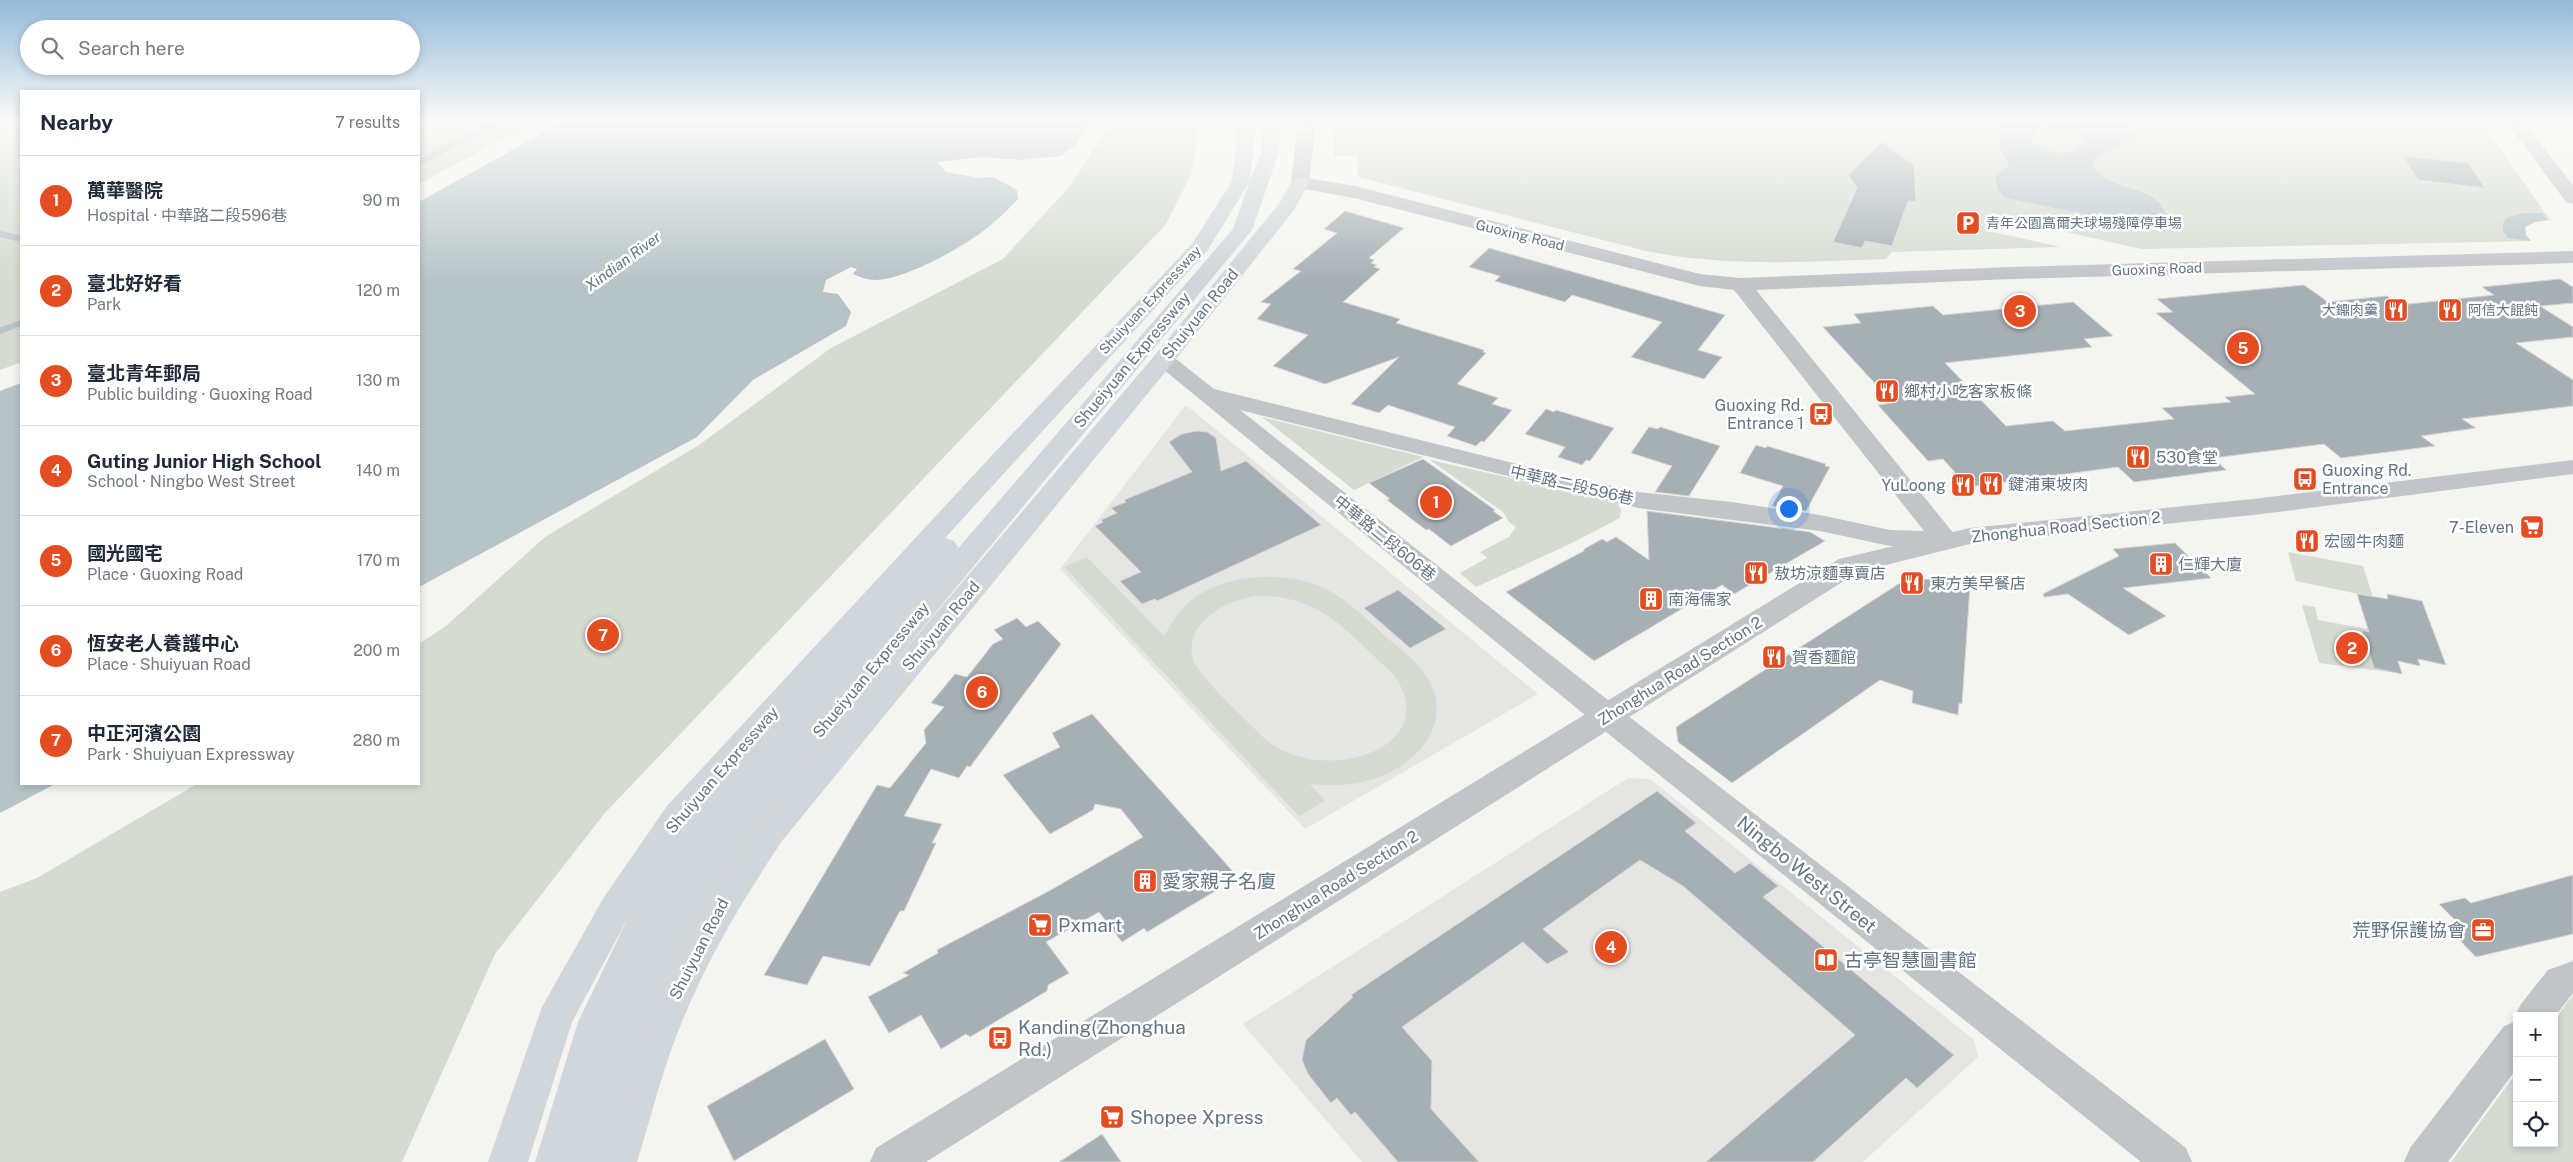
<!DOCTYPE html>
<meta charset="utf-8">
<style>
body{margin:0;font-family:"Public Sans","Noto Sans TC",sans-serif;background:#f6f6f7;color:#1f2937}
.controls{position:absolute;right:15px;bottom:15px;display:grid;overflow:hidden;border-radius:0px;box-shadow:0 2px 8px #0003}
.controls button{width:45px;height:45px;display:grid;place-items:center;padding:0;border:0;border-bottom:1px solid #e0e1e3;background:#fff;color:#1f2937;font:25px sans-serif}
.you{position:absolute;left:1788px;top:508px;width:18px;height:18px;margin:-12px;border:4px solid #fff;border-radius:50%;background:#1a73e8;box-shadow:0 0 0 8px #1a73e833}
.badge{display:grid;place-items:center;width:32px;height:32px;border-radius:50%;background:#e34d21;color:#fff;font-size:16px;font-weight:700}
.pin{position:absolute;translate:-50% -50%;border:2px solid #fff;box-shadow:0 1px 5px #0006}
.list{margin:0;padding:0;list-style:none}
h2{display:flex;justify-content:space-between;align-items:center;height:65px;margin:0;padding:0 20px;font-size:21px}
h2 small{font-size:16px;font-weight:400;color:#747a83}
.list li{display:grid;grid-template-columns:32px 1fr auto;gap:15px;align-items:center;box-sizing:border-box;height:90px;padding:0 20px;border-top:1px solid #e0e1e3}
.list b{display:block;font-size:19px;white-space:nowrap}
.list p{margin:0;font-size:16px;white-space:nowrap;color:#747a83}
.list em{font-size:16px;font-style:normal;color:#747a83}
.icon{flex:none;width:28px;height:28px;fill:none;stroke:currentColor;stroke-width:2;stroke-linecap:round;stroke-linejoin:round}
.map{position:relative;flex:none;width:2573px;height:1162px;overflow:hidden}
.search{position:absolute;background:#fff;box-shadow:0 2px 8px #0003;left:20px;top:20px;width:400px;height:55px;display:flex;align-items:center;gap:12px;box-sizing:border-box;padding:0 18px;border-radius:28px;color:#747a83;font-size:19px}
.panel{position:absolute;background:#fff;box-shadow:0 2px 8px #0003;left:20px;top:90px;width:400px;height:695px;border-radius:0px}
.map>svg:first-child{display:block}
.built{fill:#e5e6e4}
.green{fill:#d5dbd1;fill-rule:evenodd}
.water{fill:#b7c4c7;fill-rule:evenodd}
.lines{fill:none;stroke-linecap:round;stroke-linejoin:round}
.stream{stroke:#b7c4c7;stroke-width:6}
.building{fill:#a6afb4;stroke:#d6d6d3}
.minor{fill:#c1c5c8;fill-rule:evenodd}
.tertiary{fill:#c1c5c8;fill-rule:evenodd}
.secondary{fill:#d1d6da;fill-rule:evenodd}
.trunk{fill:#d1d6da;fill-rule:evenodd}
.labels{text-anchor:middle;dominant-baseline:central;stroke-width:5;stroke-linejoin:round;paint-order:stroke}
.far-poi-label{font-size:14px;fill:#637482;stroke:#fff;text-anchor:start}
.far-street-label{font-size:14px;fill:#637482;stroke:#fff}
.far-water-label{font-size:15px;font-style:italic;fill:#5f777f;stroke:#fff}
.street-label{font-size:16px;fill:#637482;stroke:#fff}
.poi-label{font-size:16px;fill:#637482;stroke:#fff;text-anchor:start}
.near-street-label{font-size:19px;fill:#637482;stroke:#fff}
.near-poi-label{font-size:19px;fill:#637482;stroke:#fff;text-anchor:start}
</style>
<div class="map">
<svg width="2573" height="1162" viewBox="0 0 2573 1162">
<rect width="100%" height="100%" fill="#f4f4f0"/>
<path class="built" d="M1186 405 1538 694 1305 829 1060 569Z
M1628 778 1650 779 1974 1040 1978 1057 1863 1162H1362L1243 1024Z"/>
<path class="green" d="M0 120H21V362L0 370Z
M419 120H538L419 184Z
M1114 120H1200L1191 175 1166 224 604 814 495 954 402 1162H0V892L37 878 197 784H419V644L446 626 545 537 699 445 831 348 1003 259 1068 188Z
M1333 120H2481L2550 220 2535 222 2525 227 2526 235 2531 241 2141 249 1996 216 1988 231 2061 247 1892 252 1886 259C1805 262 1726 267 1646 251L1358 177 1357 156H1334Z
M1262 417 1423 457 1354 490Z
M1430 460 1617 502 1621 510 1620 518 1568 545 1476 587 1460 573 1487 558 1480 552 1509 537 1516 527 1509 522 1503 512Z
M2288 552 2363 566 2373 597 2296 581Z
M1087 557 1164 636C1171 625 1176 614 1186 605 1220 573 1284 569 1326 589 1348 600 1366 619 1385 636 1403 651 1424 666 1433 689 1450 734 1406 772 1366 781 1348 786 1328 786 1310 784L1325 801 1299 816 1064 567ZM1256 596C1322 594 1349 634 1394 675 1446 750 1321 787 1265 739 1249 722 1199 678 1193 659 1189 646 1193 632 1202 623 1217 606 1235 600 1256 596Z
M2302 605 2315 607 2318 620 2384 632 2398 673 2319 663Z
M2573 995V1162H2451L2517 1072V1143H2554V1020Z"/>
<path class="water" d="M566 120H1090L1077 143 1061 156 1021 160 983 157 938 162 946 172 980 178 993 177 1017 190 1018 199C1010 207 1002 216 993 223 970 244 907 279 876 280 868 280 860 277 853 274L857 269 851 267 826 280 823 292 838 294 851 312 846 326 753 380 697 437 419 587V202Z
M2004 120H2122L2131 126 2135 132 2133 138 2096 157 2093 166C2108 194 2166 182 2168 224L2145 226 2005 198 1998 190 1995 176 2010 166 1998 147ZM2042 125 2081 135 2083 143C2074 159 2046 153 2033 143V139Z
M2526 213H2542L2548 220 2535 222 2525 227 2526 235 2531 241 2508 238 2503 230C2501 216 2515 215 2526 213Z
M21 383V784H55L0 813V391Z"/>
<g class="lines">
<path class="stream" d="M419 163 499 120
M0 234 21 239
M0 331 21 323"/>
</g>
<path class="building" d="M1882 142 1914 165 1916 202 1908 201 1892 246 1865 241 1862 248 1833 242 1857 188 1848 175Z
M2403 156 2468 163 2485 188 2418 180Z
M1345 211 1404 228 1369 258 1374 260 1371 263 1377 265 1374 267 1380 269 1343 302 1400 319 1396 323 1484 350 1483 352 1486 353 1457 384 1498 398 1492 404 1512 410 1484 442 1481 441 1476 446 1447 436 1455 427 1388 405 1379 413 1351 404 1399 357 1325 384 1273 366 1308 335 1257 319 1271 304 1261 302 1301 271 1293 269 1337 233 1324 229Z
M1489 248 1725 315 1698 350 1722 357 1704 379 1631 357 1662 322 1572 295 1565 302 1495 281 1500 276 1469 267Z
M2560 279 2573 287V303L2540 306 2573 327V337L2516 343 2573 380V406L2462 419 2476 428 2421 436 2435 446 2341 458 2324 444 2213 458 2226 470 2134 482 2118 467 1968 487 1943 459 1928 461 1878 405 1893 403 1823 327 1861 323 1854 314 1933 306 1943 315 2073 302 2113 336 2084 339 2092 347 1945 363 2006 426 2053 421 2065 431 2174 419 2162 408 2231 402 2225 397 2255 394 2156 313 2173 312 2157 299 2304 285 2328 302 2387 296 2394 301 2409 304 2494 295 2482 287Z
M1546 409 1554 412 1556 410 1614 428 1590 461 1586 460 1582 465 1558 457 1565 447 1525 434Z
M1649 427 1658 429 1660 427 1720 446 1689 496 1655 492 1672 466 1631 453Z
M1197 431 1207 432 1216 438 1221 471 1246 461 1321 525 1157 601 1155 599 1142 604 1120 581 1141 572 1095 526 1103 522 1101 520 1117 513 1111 508 1126 502 1124 500 1192 472 1169 442 1182 434Z
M1756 445 1766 448 1767 446 1826 464 1825 466 1830 467 1806 511 1772 506 1783 486 1740 473Z
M1423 459 1495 510 1493 511 1503 518 1451 546 1429 529 1426 530 1387 500 1390 499 1369 483Z
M1647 511 1810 532 1825 541 1734 594 1722 585 1594 661 1506 592 1584 551V549L1602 539 1607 542 1616 537 1649 560Z
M2175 543 2211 578 2123 588 2166 616 2129 635 2068 594 2044 597 2043 594 2119 556 2113 549Z
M1952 576 1961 586H1970L1962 704 1959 703 1958 715 1912 703 1913 691 1880 680 1732 783 1678 742 1676 727 1900 583Z
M1398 590 1446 629 1410 648 1364 608Z
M2357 594 2388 599 2387 594 2422 601 2446 665 2418 659 2420 666 2398 661 2402 674 2374 668 2362 630 2369 632Z
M1017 618 1026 627 1038 621 1061 644 970 767 967 766 959 778 931 769 904 816 942 824 932 843H936L904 911H900L870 966 823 956 807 985 764 975 877 785 890 788 926 743 924 730 944 707 931 703 955 674 967 677 993 644 1003 639 994 630Z
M1092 714 1236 875 1214 887 1217 890 1147 932 1144 928 1122 942 1099 912 1046 942 1069 973 1048 985 1047 991 970 1037 966 1034 941 1049 921 1015 889 1033 868 997 909 975 903 973 938 953 937 950 1049 891 1143 837 1121 809 1095 804 1093 810 1050 834 1003 775 1060 747 1052 733Z
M1657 791 1696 823 1685 831 1735 873 1750 863 1778 886 1763 897 1954 1055 1917 1088 1906 1078 1813 1162H1706L1855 1035 1683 886 1640 860 1543 929 1569 952 1547 964 1523 942 1402 1027 1432 1061 1431 1109 1479 1162H1398L1355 1112 1351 1115 1337 1098 1331 1103 1308 1074 1302 1060 1306 1040 1353 997 1351 995Z
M2573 875V934L2476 957 2448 928 2460 925 2439 904 2465 898 2471 903Z
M825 1039 854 1089 734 1161 707 1106Z
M1102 1134 1121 1162H1059Z"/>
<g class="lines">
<path class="minor" d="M1300 177 1355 186 1700 274 1740 278 2011 267 2573 251V263L2011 279 1756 290 1955 535 1959 541 1955 547 1946 549 1890 546 1820 531 1638 508 1240 410 1618 708 2186 1148 2192 1162H2141L1596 724 1152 360 1155 355 1163 353 1171 355 1214 389 1541 470 1638 492 1731 502 1820 515 1890 530 1924 531 1734 290 1700 286 1354 198 1293 187 1291 183 1293 179Z
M2573 961V993L2554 1018V1016H2517V1019L2515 1016 2521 1004 2548 970Z
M2517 1021V1068L2448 1162H2404L2410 1148 2504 1026Z"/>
<path class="tertiary" d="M1298 120H1316L1309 183 1307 187H1293L1291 183Z
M2505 120H2522L2573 185V204L2566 202Z
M2573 460V474L2262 514 1970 544 1858 572 926 1162H870L876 1148 1839 559 1970 528 2262 498Z"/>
<path class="secondary" d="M1300 177 1307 179 1309 183 1294 210 1171 365 782 841C744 898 710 954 684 1017 664 1063 652 1114 637 1162H597C613 1114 626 1064 646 1017 676 948 715 885 758 823L1155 355 1279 204 1293 179Z"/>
<path class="trunk" d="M1239 120H1256L1250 181 1261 152 1263 120H1281L1279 152 1252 230 743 845 678 952 651 1019 607 1162H535L578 1022 629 916 572 1022 528 1162H488L542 1007 604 897 667 806 996 451 1192 244 1232 181ZM1250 181 1233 229 955 552 958 547 954 541 945 538 1207 251Z"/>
</g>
<linearGradient id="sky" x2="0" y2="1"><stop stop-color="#94badb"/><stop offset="0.43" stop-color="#fafaf8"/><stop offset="1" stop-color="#fafaf8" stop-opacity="0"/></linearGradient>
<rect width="2573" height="282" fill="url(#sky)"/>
<defs>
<symbol id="parking-square" viewBox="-11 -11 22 22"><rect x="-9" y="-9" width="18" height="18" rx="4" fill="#e34d21" stroke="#fff"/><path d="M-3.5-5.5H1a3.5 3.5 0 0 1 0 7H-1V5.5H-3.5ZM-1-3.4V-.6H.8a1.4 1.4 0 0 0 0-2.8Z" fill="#fff"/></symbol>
<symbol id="restaurant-square" viewBox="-11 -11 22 22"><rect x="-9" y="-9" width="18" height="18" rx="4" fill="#e34d21" stroke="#fff"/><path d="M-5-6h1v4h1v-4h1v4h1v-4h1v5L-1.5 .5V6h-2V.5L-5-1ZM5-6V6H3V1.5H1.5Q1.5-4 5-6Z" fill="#fff"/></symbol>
<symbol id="bus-square" viewBox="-11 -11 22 22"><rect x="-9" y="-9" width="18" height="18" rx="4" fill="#e34d21" stroke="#fff"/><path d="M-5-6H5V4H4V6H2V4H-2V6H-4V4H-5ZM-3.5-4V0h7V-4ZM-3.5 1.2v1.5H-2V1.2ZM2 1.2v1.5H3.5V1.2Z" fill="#fff"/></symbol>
<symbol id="supermarket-square" viewBox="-11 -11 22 22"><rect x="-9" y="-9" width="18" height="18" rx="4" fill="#e34d21" stroke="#fff"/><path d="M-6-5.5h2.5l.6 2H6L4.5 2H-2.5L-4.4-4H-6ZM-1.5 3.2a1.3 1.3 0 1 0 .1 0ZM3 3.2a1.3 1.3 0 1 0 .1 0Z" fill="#fff"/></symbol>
<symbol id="building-square" viewBox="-11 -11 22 22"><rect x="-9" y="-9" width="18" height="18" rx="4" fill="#e34d21" stroke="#fff"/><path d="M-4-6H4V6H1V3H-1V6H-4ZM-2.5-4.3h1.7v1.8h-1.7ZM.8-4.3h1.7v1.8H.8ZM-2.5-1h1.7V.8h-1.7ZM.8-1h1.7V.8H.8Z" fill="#fff"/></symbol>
<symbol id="office-square" viewBox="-11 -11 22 22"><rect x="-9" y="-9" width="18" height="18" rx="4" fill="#e34d21" stroke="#fff"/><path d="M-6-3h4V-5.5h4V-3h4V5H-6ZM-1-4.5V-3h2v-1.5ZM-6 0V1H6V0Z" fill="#fff"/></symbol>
<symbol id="library-square" viewBox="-11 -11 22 22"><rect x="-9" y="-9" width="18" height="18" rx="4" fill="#e34d21" stroke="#fff"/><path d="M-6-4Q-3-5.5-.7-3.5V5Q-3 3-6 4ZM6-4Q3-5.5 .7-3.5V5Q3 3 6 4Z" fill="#fff"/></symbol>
</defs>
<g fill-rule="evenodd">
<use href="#parking-square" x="1954" y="209" width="28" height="28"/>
<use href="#restaurant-square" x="2382" y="296" width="28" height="28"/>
<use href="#restaurant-square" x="2436" y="296" width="28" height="28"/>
<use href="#restaurant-square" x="1873" y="377" width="28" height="28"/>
<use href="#bus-square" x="1807" y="400" width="28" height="28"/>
<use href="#restaurant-square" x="2124" y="443" width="28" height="28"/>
<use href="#bus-square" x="2291" y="465" width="28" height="28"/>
<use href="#restaurant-square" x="1977" y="470" width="28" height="28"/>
<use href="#restaurant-square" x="1949" y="471" width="28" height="28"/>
<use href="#supermarket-square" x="2518" y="513" width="28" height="28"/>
<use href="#restaurant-square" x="2293" y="527" width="28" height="28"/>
<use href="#building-square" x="2147" y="550" width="28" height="28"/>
<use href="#restaurant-square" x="1742" y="559" width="28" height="28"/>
<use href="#restaurant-square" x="1898" y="569" width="28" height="28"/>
<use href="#building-square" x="1637" y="585" width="28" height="28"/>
<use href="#restaurant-square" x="1760" y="643" width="28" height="28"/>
<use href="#building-square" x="1131" y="867" width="28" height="28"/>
<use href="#supermarket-square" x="1026" y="911" width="28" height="28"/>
<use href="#office-square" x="2469" y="916" width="28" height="28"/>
<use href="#library-square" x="1812" y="946" width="28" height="28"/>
<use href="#bus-square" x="986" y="1024" width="28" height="28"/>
<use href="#supermarket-square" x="1098" y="1103" width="28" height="28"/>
</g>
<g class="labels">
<g class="far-poi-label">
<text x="1986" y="223">青年公園高爾夫球場殘障停車場</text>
<text x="2378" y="310" text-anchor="end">大鐤肉羹</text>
<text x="2468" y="310">阿信大餛飩</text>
</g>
<g class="far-street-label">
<text transform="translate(1520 235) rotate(14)">Guoxing Road</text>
<text transform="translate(2157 269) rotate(-2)">Guoxing Road</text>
<text transform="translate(1150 300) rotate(-47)">Shuiyuan Expressway</text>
</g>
<g class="far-water-label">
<text transform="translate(623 261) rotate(-36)">Xindian River</text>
</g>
<g class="street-label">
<text transform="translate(1200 314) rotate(-51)">Shuiyuan Road</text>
<text transform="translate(1132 360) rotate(-50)">Shueiyuan Expressway</text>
<text transform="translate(1572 485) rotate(13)">中華路二段596巷</text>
<text transform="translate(2066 527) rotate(-6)">Zhonghua Road Section 2</text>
<text transform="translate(1385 538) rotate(39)">中華路二段606巷</text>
<text transform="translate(941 626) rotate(-50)">Shuiyuan Road</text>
<text transform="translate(871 670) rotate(-50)">Shueiyuan Expressway</text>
<text transform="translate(1680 671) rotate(-32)">Zhonghua Road Section 2</text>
<text transform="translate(722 770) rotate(-49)">Shuiyuan Expressway</text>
<text transform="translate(1336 885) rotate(-32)">Zhonghua Road Section 2</text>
<text transform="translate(699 949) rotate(-63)">Shuiyuan Road</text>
</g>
<g class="poi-label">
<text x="1904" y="391">鄉村小吃客家板條</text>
<text x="1804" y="405" text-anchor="end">Guoxing Rd.<tspan x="1804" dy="18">Entrance 1</tspan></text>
<text x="2156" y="457">530食堂</text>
<text x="2322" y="470">Guoxing Rd.<tspan x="2322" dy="18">Entrance</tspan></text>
<text x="2008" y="484">鍵浦東坡肉</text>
<text x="1946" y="485" text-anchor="end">YuLoong</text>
<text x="2514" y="527" text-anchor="end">7-Eleven</text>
<text x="2324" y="541">宏國牛肉麵</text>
<text x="2178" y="564">仁輝大廈</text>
<text x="1774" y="573">敖坊涼麵專賣店</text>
<text x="1930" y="583">東方美早餐店</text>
<text x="1668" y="599">南海儒家</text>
<text x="1792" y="657">賀香麵館</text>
</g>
<g class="near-street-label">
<text transform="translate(1807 874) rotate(39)">Ningbo West Street</text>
</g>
<g class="near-poi-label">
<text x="1162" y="881">愛家親子名廈</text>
<text x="1058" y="925">Pxmart</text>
<text x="2466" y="930" text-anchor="end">荒野保護協會</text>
<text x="1844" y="960">古亭智慧圖書館</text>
<text x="1018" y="1027">Kanding(Zhonghua<tspan x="1018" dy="22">Rd.)</tspan></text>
<text x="1130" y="1117">Shopee Xpress</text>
</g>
</g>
</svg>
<div class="controls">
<button>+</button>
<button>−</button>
<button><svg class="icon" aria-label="locate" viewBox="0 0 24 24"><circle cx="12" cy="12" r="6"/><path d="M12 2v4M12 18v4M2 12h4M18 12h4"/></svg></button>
</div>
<div class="you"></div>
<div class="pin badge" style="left:1436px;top:502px">1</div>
<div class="pin badge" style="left:2352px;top:648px">2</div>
<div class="pin badge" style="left:2020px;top:311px">3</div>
<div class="pin badge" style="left:1611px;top:947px">4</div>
<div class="pin badge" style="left:2243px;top:348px">5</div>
<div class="pin badge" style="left:982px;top:692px">6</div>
<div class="pin badge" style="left:603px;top:635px">7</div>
<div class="search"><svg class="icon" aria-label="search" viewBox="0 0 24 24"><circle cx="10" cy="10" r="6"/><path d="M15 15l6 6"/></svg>Search here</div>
<section class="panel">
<h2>Nearby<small>7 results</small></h2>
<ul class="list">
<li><span class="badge">1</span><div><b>萬華醫院</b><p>Hospital · 中華路二段596巷</p></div><em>90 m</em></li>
<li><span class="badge">2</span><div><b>臺北好好看</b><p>Park</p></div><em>120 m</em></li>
<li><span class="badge">3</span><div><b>臺北青年郵局</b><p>Public building · Guoxing Road</p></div><em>130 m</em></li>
<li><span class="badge">4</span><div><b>Guting Junior High School</b><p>School · Ningbo West Street</p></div><em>140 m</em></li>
<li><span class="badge">5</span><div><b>國光國宅</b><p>Place · Guoxing Road</p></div><em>170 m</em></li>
<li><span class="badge">6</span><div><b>恆安老人養護中心</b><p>Place · Shuiyuan Road</p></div><em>200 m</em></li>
<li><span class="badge">7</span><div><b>中正河濱公園</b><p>Park · Shuiyuan Expressway</p></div><em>280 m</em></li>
</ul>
</section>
</div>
